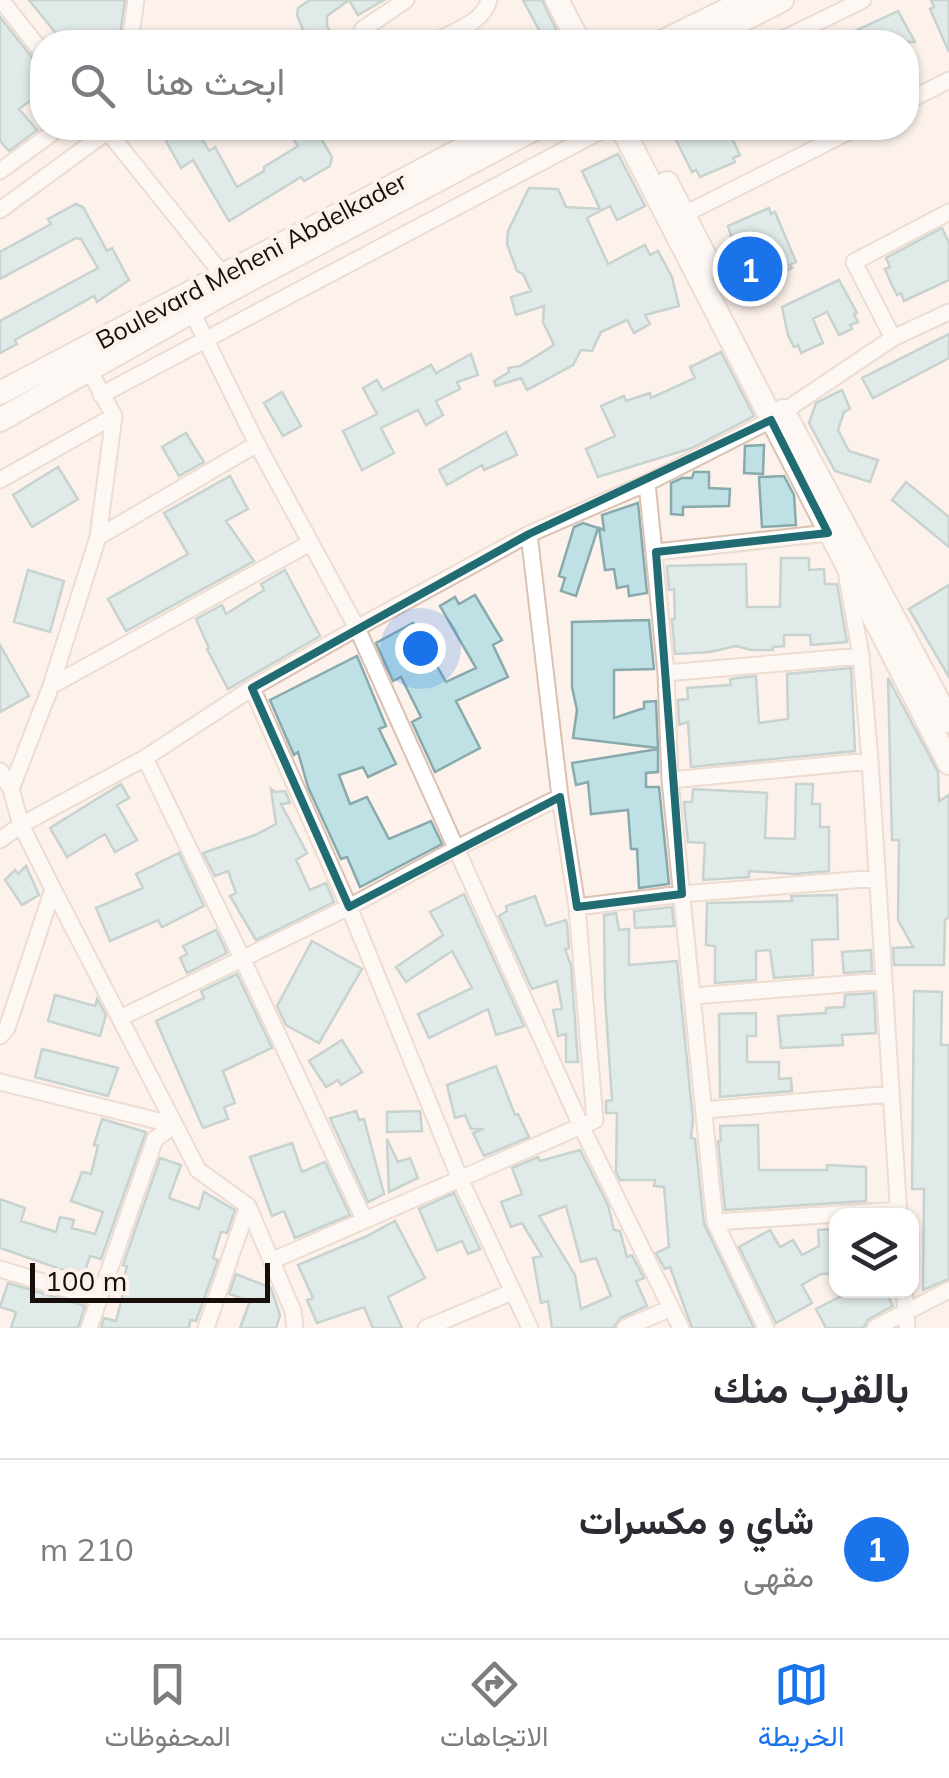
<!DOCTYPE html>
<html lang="ar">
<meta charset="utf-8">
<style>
body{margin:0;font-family:Mulish,Vazirmatn,sans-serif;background:#f7f7f7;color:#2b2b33;direction:rtl}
.controls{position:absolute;right:30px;bottom:30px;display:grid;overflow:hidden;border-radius:20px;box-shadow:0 2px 8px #0004}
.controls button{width:90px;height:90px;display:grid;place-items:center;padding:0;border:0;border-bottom:2px solid #e1e1e2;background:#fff;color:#2b2b33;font:50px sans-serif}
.scale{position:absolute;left:30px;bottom:25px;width:240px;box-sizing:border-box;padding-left:10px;border:5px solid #170e09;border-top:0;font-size:28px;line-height:35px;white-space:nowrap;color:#170e09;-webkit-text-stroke:8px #fcf2eb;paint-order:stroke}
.you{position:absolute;left:420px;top:648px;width:35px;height:35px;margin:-25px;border:8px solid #fff;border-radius:50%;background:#1a73e8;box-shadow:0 0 0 15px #1a73e833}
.badge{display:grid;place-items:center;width:65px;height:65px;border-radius:50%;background:#1a73e8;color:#fff;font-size:32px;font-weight:700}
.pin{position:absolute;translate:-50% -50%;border:5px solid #fff;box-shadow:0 2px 10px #0006}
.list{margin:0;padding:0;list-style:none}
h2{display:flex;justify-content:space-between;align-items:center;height:130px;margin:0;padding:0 40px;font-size:42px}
h2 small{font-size:32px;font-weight:400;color:#7c7c81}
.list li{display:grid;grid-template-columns:65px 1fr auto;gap:30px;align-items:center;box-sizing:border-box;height:180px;padding:0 40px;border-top:2px solid #e1e1e2}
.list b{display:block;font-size:38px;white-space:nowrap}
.list p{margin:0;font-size:32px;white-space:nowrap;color:#7c7c81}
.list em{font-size:32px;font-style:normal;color:#7c7c81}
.icon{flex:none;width:55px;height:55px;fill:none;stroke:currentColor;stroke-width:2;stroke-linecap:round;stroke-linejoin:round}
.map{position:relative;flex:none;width:949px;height:1328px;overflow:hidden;direction:ltr}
.search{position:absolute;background:#fff;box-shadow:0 2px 8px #0004;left:30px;right:30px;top:30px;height:110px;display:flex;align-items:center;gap:25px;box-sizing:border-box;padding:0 35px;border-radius:40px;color:#7c7c81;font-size:38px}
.sheet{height:310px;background:#fff}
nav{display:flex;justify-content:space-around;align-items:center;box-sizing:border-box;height:140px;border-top:2px solid #e1e1e2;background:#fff;font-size:28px;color:#7c7c81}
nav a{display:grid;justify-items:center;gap:5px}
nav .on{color:#1a73e8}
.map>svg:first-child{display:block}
.building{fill:#bfe1e5;stroke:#89aaad;stroke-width:2.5;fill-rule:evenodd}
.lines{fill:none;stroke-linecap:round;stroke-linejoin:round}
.minor-casing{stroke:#dbc1b2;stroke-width:19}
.primary-casing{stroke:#dbc1b2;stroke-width:26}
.minor{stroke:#fff;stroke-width:15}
.primary{stroke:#fff;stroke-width:22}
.marked{fill:none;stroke:#216c73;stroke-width:8;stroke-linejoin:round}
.labels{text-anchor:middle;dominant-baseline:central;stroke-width:9;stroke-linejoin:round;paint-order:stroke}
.street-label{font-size:25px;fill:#170e09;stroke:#fcf2eb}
</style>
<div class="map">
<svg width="949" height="1328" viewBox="0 0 949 1328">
<rect width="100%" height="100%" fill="#fcf2eb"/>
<path class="building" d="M29 0H125L119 42H63Z
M310 0H384L358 15 349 0 327 16V26L336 42H308L297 15 298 8Z
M523 0H542L562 42H517L539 30Z
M931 0H949V52L930 9 934 7Z
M898 11 915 42H831Z
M0 17 42 70V92L19 109 37 130 9 151 0 141Z
M169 128H196L209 151 215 147 237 187 264 171V167L298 146 286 128H315L332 157 330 166 304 181 301 177 229 221 193 160 181 168 166 141Z
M670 128H720L724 136 730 134 740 155 733 158 735 162 700 177 696 170 692 172Z
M618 154 645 206 617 220 610 206 587 218 608 264 645 245 650 255 658 251 672 277 679 306 645 315 650 324 634 333 627 320 601 332 592 351 581 350 573 365 527 390 521 378 496 386 494 381 509 372 508 368 520 366 554 345 543 322 544 306 516 315 511 297 531 291 523 274 517 271 507 244 508 231 529 188 558 189 566 207 600 209 582 171Z
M76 204 83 207 107 251 112 248 129 280 97 302 94 296 15 340 17 344 0 353V321L98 268 81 239 76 238 0 279V252L51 224 48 219Z
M769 208 771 214 775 212 796 262 790 265 792 268 757 284 753 276 749 278 736 252 728 226Z
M942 228 949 243V280L904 301 901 293 897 295 891 283 885 269 890 267 886 258Z
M839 280 857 313 854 314 858 322 850 325 852 329 839 335 827 312 813 319 823 343 801 353 798 345 794 347 788 335 782 307Z
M949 334V358L873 398 862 378Z
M721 352 754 416 692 448 598 477 586 449 615 436 601 406 624 396 626 401 650 393 651 398 695 378 690 367Z
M471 354 478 375 457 382 460 389 436 401 443 415 426 425 418 410 381 428 394 453 362 470 343 431 377 414 363 388 377 380 383 390 431 365 436 373Z
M842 390 850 409 844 412 838 430 849 451 878 460 870 482 835 471 809 423 816 403Z
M282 392 301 426 283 436 264 403Z
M506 432 517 455 484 470 482 465 447 485 439 470Z
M186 433 204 462 179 476 162 447Z
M764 445 763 474 744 473 745 446Z
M58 467 78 499 32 527 13 495Z
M694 472H709V488L730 489 729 506 683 507V515L671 514V483L682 478H692Z
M230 476 248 509 226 521 254 561 126 631 108 599 188 554 164 513Z
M784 476 794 495 796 525 762 527 759 477Z
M906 482 949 517V547L892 500Z
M638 503 647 593 629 596 628 586 617 588 614 569 605 570 599 528 604 530 602 515Z
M583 523 598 528 576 596 561 591 565 578 559 576 574 527Z
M781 558H809V570L824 569 825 584H837L847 642 811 645 810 635H784V646L773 647V650H751L736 646 710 652 675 654 672 619H675L674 589 669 590 667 566 746 564 747 607H780Z
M28 570 64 581 50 632 14 622Z
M285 570 320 636 228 689 207 649 209 648 196 619 222 605 226 614 264 590 261 584Z
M949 585V677L909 609Z
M475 595 502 640 493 645 508 677 456 701 480 748 435 772 412 722 421 717 401 677 393 681 376 643 413 623 446 682 476 668 440 606 455 597 459 604Z
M649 620 654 669 614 670V718L644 708V702L656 701 658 748 573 738 577 710 572 687V622Z
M0 645 29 696 0 712Z
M357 656 386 726 379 729 396 764 368 777 363 767 339 775 350 804 367 797 389 839 431 821 442 844 360 887 347 857 341 859 308 787 298 752 294 755 270 700Z
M851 668 855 751 691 767 688 722 679 725 678 700 688 699 687 688 731 685 730 679 756 676 759 723 788 719 787 674Z
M888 678 938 772 939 801 949 795V917L945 920 944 965H894L893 948 913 947 898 920 899 840H892Z
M658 749V772L646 773V787H659L669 884 639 888 637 849H631L628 810 591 814 588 782 576 785 572 763Z
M121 784 129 798 117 805 137 840 115 852 105 834 67 857 50 828Z
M796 784H813L812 804H820V827H829V871L794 874 749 871V877L703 880 705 843 688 842 684 802H692L693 789 767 793 765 838 795 839Z
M271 789 275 792 285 791 290 803 281 804 307 853 296 860 310 890 326 883 334 902 256 940 230 896 236 893 228 871 215 876 203 853 255 835 276 824Z
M179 853 204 906 162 927 158 920 110 941 96 908 143 888 136 874Z
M26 866 39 895 22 905 5 880 15 870 18 874Z
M464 894 524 1026 496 1035 488 1009 429 1038 418 1014 472 988 452 951 406 982 396 967 443 935 430 912Z
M837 895 838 939 812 940 813 975 774 978 770 950 756 951V980L715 983V946L706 945 707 903 792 901 791 896Z
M535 896 546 926 566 920 567 925 569 948 565 949 571 965 578 1062H566V1034L558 1036 553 1010 562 1009 557 981 532 989 499 916 507 911 506 906Z
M672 907 674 926 635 928 634 911Z
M616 913 619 930 629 929V965L677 961 693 1120 691 1138 695 1139 704 1224 754 1328H692L670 1267 665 1269 656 1253 669 1247 664 1187 654 1186 655 1180H620L616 1172 617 1113H606V1101L612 1100 605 997 604 915Z
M216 930 227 953 187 973 180 958 187 954 183 946Z
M312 941 362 969 319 1043 286 1025 277 1006Z
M871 950 872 971 844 973 842 952Z
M237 974 272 1048 223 1071 235 1103 224 1107 228 1119 203 1128 156 1021 204 998 201 991Z
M914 991 942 992 941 1045H949V1279L923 1290 924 1189H912Z
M874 993 876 1033 842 1035 843 1045 781 1048 778 1016 826 1013V1008L844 1007 845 995Z
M55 995 95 1006 97 999 106 1015 100 1036 48 1021Z
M756 1013V1036H747V1062H779V1079L791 1078 792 1091 720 1097 719 1014Z
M342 1040 362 1072 341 1085 338 1080 326 1087 309 1061Z
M42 1049 118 1068 108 1096 35 1077Z
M496 1066 515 1115 518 1114 529 1137 484 1156 473 1133 484 1129H471L465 1115 455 1118 447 1085Z
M356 1111 359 1120 364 1119 384 1194 368 1202 330 1118Z
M420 1111 422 1131 387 1132V1112Z
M102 1119 146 1132 101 1259 90 1256 83 1277 0 1248V1199L25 1208 21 1221 56 1232 60 1217 74 1220 72 1228 95 1234 103 1212 71 1201 82 1172 91 1174 98 1146 94 1145Z
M758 1125 759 1170H827V1165L866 1167V1201L725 1210 718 1141H721L720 1126Z
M387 1139 398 1162 410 1158 418 1178 389 1192Z
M292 1143 302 1172 325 1162 350 1215 295 1238 284 1211 272 1216 250 1157Z
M580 1150 608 1205 614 1230 620 1231 627 1257 632 1255 644 1278 636 1281 647 1306 620 1318 614 1328H552L548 1301 541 1303 533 1258 542 1256 522 1223 511 1227 501 1202 522 1194 512 1168 538 1157 540 1161ZM566 1206 581 1262 596 1258 611 1296 581 1309 575 1275 539 1216Z
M160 1158 181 1165 169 1198 199 1209 204 1192 235 1210 227 1233 221 1232 213 1258 218 1260 196 1321 190 1320 189 1328H101L104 1318 116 1321 127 1278 124 1277 127 1266 123 1265Z
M454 1193 480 1249 468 1254 462 1241 437 1251 419 1209Z
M395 1221 425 1278 388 1297 402 1328H373L364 1307 317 1323 307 1300 313 1298 298 1265 365 1237Z
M836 1229V1273L821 1274 802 1285 812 1303 776 1323 739 1247 770 1230 780 1247 793 1240 802 1255 819 1246 818 1230Z
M236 1274 271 1288 280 1315 276 1328H240L250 1301 229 1294Z
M8 1283 85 1306 78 1328H11L16 1312 0 1307Z
M853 1290H885L893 1306 869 1319 863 1328H826L816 1309Z"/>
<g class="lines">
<defs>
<path id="minor" d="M1 0 42 52
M130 42 136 0
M358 42 363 29 406 0
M434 42C453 32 484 22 489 0
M777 42 863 0
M906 102 949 80
M105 128 227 280
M0 171 59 128
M0 210 108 131
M677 218 856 128
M192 312 257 444 357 628 582 1128 681 1328
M893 338 854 262 949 212
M101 395 606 128
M0 480 114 416
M647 483 666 673 670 780 715 1222 766 1328
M529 534 560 797 577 907
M98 537 257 444
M656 552 828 533
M847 577 861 656 870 761 899 1216
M666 673 861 656
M51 686 310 543
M252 688 349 907 460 1179 530 1328
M145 758 242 958 364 1219
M0 771 11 789 21 825 53 889 7 1028 0 1036
M670 780 870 761
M11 789 51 686 98 537 114 416 89 370
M0 840 21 825 145 758 252 688 357 628 529 534 647 483 771 420 893 338 949 312
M53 889 175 1125 155 1139 89 1328
M693 996 883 981
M122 1017 349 907 455 849 560 797
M0 1082 175 1125 198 1170 248 1206 293 1311 295 1328
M704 1110 891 1094
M715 1222 898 1210
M271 1261 595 1120 577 907 682 894 877 878
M0 1269 99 1299
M904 1290 907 1328
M206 1328 248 1206
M426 1328 512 1292
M625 1328 671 1308
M875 1328 949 1290"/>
<path id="primary" d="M557 0 579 42
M662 42 747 0
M699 42 782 0
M622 128 949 763
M667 183 710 266
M0 393 502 128
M783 411 949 721
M0 420 232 289 536 128"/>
</defs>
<use href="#minor" class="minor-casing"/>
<use href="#primary" class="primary-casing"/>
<use href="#minor" class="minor"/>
<use href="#primary" class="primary"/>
</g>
<path d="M0 0H949V1328H0ZM771 420 828 533 656 552 682 894 577 907 560 797 349 907 252 688 529 534Z" fill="#fcf2eb" fill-opacity=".55" fill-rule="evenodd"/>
<path class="marked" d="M771 420 828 533 656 552 682 894 577 907 560 797 349 907 252 688 529 534Z"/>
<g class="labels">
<g class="street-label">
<text transform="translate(251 260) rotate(-28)">Boulevard Meheni Abdelkader</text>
</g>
</g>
</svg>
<div class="controls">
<button><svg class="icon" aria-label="layers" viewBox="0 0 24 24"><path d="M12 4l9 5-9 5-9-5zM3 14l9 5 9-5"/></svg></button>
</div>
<div class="scale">100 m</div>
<div class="you"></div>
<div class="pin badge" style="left:750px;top:269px">1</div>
<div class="search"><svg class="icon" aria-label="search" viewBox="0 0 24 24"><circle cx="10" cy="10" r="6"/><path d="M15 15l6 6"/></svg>ابحث هنا</div>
</div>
<section class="sheet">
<h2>بالقرب منك<small></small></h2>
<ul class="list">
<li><span class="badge">1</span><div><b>شاي و مكسرات</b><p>مقهى</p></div><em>210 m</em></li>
</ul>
</section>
<nav>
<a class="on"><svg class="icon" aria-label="map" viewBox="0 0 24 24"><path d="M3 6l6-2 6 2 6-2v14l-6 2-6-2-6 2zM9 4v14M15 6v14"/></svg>الخريطة</a>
<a><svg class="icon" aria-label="directions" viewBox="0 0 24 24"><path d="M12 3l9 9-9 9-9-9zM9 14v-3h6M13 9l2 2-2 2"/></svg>الاتجاهات</a>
<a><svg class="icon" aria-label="saved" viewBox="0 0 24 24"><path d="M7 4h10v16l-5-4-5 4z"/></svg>المحفوظات</a>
</nav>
